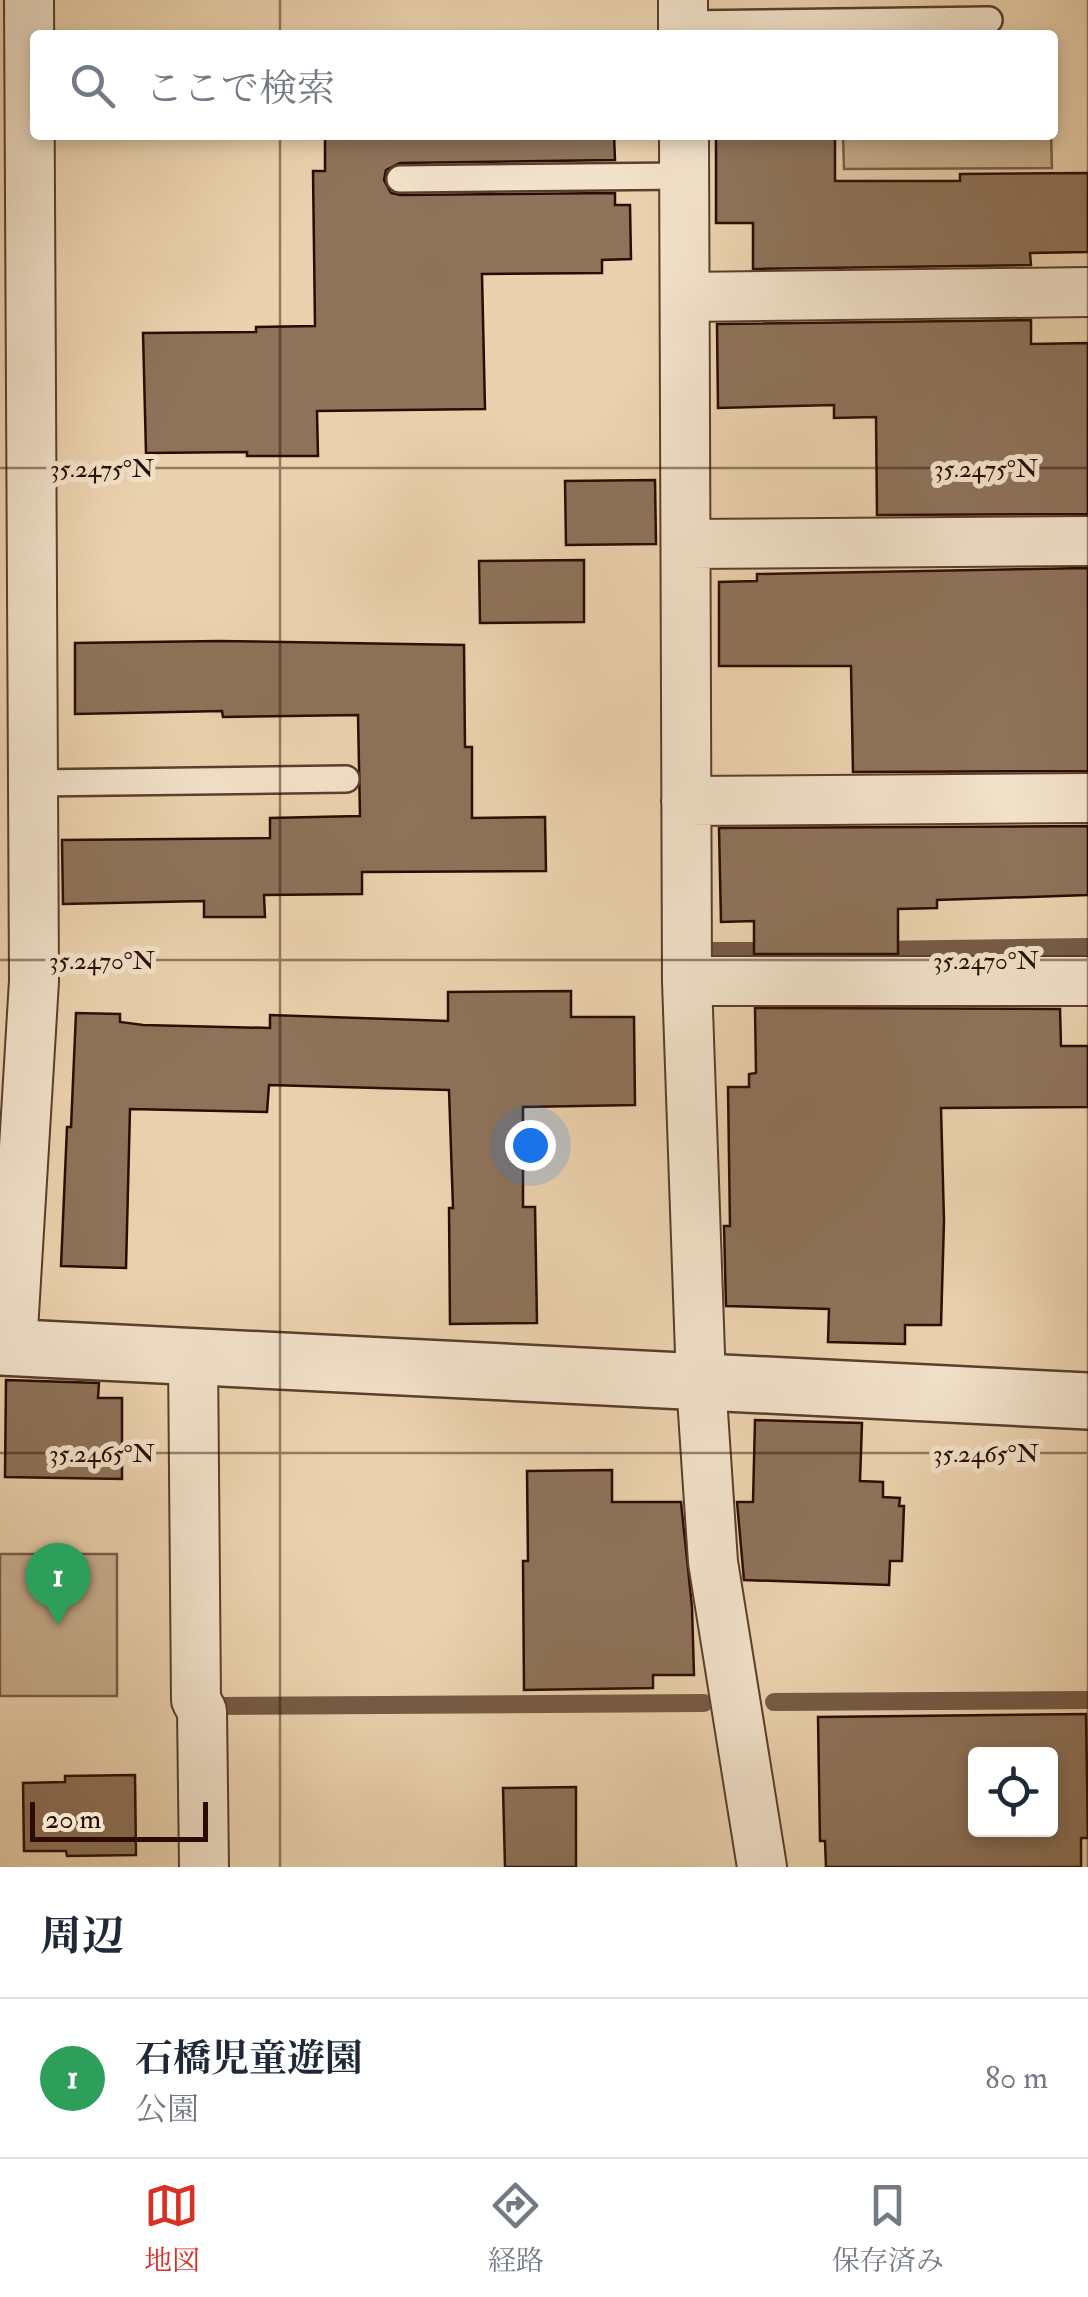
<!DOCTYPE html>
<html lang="ja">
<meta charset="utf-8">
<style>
body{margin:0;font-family:"IM FELL Double Pica","Noto Serif JP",serif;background:#f6f6f7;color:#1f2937}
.controls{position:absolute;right:30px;bottom:30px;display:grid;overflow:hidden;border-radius:10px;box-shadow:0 5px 15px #0003}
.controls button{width:90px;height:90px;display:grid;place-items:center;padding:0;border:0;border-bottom:2px solid #e0e1e3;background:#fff;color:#1f2937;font:50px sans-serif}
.scale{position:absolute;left:30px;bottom:25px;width:178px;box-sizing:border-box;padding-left:10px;border:5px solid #2a0c00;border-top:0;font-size:28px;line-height:35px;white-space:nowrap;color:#2a0c00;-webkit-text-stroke:8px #f2e2ca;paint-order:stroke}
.you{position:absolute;left:530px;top:1145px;width:35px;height:35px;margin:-25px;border:8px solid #fff;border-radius:50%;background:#1a73e8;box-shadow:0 0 0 15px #1a73e833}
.badge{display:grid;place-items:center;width:65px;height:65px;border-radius:50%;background:#d93025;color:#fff;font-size:32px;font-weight:700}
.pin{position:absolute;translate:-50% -82px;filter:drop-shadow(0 2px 5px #0008)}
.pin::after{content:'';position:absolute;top:52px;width:35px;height:30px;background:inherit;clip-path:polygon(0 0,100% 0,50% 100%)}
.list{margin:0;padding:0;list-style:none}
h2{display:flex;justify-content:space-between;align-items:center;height:130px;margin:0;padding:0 40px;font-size:42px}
h2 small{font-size:32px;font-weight:400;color:#747a83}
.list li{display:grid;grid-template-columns:65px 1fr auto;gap:30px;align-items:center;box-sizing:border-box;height:160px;padding:0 40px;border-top:2px solid #e0e1e3}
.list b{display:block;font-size:38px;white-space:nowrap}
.list p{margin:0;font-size:32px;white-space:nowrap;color:#747a83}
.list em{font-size:32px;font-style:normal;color:#747a83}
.icon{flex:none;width:55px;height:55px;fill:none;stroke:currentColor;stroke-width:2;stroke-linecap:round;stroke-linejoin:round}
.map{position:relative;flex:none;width:1088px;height:1867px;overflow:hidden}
.search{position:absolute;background:#fff;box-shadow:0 5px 15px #0003;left:30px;right:30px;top:30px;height:110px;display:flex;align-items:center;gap:25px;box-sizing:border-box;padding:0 35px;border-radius:10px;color:#747a83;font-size:38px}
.sheet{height:290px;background:#fff}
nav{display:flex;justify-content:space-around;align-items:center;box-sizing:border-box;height:140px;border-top:2px solid #e0e1e3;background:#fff;font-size:28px;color:#747a83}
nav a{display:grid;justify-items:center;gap:5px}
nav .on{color:#d93025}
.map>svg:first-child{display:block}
.green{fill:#cab090;stroke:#7a5e48;stroke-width:2.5}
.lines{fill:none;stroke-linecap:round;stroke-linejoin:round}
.stream{stroke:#765b45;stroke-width:18}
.building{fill:#8e735a;stroke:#2a0c00;stroke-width:2.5;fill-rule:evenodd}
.service-casing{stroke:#5a3e2c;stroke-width:30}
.minor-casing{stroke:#5a3e2c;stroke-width:52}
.tertiary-casing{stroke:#5a3e2c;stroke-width:60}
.service{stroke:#f2e2ca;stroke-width:25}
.minor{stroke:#f2e2ca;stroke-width:48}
.tertiary{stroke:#f2e2ca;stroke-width:55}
.ticks{fill:none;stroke:#2a0c00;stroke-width:2.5;stroke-opacity:0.45}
.ticks-label{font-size:25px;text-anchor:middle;fill:#2a0c00;stroke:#f2e2ca;stroke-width:10;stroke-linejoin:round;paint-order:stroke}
</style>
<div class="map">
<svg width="1088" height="1867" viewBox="0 0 1088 1867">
<rect width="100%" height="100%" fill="#ebd2ae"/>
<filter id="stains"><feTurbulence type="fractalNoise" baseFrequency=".002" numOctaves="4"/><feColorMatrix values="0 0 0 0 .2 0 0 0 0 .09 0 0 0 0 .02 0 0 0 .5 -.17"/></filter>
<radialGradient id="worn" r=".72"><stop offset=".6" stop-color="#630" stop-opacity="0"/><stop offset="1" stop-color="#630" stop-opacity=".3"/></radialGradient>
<path class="green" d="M843 135H1051L1052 168 844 169Z
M0 1554H117V1696H0Z"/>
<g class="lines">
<path class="stream" d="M874 950 1088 947
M711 951H778
M774 1702 1088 1700
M219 1706 704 1703"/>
</g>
<path class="building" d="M325 135H614L615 160 400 163 386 170 384 180 391 193 400 195 615 193V205H630L631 259 602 260V273L482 274 485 409 317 411 318 456H247V452L146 453 143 333 256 332V327L315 326 313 171H325Z
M716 135H835V181H960V174L1088 173V252L1030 253 1031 265 753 269V223H716Z
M1031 320V344L1088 343V514L877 515 876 417 834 418V405L718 408 717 324Z
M655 480 656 544 566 545 565 481Z
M584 560V622L480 623 479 561Z
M1088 568V771L853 772 851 666H719V582L757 581V574Z
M219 641 464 645 465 747H472V818L545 817 546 871 362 872V894L264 895 265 917H204V901L63 904 62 840 270 838V818L360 816 358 715 223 717 222 711 75 714V643Z
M1088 826V895L937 900V908L898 909V954H754V921L721 922 719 828Z
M571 991V1017H634L635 1105 523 1107V1207H535L537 1323 450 1324 449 1208H453L449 1090 269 1085 267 1112 130 1109 126 1268 61 1266 67 1127H71L76 1013 120 1014V1022L143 1025 270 1028V1015L448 1021V992Z
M755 1008 1060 1009 1061 1046H1088V1107L941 1108 944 1221 941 1325H905V1344L828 1342 829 1309 726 1306 724 1226H730L728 1087H749V1074L756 1073Z
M6 1380 99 1383 98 1398H122V1479L5 1477Z
M755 1420 862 1423 860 1481 883 1482V1497L900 1498 899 1506H904L902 1561H890L889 1585 744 1580 737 1502H753Z
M612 1470V1502H681L692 1607 694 1675H653V1688L524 1690 523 1561H528L527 1471Z
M1086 1714 1088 1838H1081V1867H826L825 1841H820L818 1717ZM976 1754H1050V1830H976Z
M135 1775 136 1855 67 1856 66 1851H24L23 1783 65 1782V1776Z
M576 1787V1867H505L503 1788Z"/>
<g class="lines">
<defs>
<path id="service" d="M683 24 989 20
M400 179 684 176
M33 783 346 779"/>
<path id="minor" d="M683 0V35
M684 135 687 981 701 1382 713 1562 762 1867
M685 297 1088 292
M686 544 1088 541
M686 801 1088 798
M687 981H1088
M12 1347 34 981 29 0
M193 1356 196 1700 202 1711 204 1867"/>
<path id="tertiary" d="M0 1347 1088 1401"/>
</defs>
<use href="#service" class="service-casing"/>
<use href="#minor" class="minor-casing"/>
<use href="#tertiary" class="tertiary-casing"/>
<use href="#service" class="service"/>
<use href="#minor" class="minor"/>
<use href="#tertiary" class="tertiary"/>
</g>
<path class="ticks" d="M280 0V35M1088 0V1867M280 135V1867M0 468H1088M0 960H1088M0 1453H1088"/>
<g class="ticks-label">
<text x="102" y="477">35.2475°N</text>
<text x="986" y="477">35.2475°N</text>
<text x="102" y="969">35.2470°N</text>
<text x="986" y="969">35.2470°N</text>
<text x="102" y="1462">35.2465°N</text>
<text x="986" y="1462">35.2465°N</text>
</g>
<rect width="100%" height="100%" filter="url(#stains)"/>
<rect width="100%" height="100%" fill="url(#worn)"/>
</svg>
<div class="controls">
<button><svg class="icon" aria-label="locate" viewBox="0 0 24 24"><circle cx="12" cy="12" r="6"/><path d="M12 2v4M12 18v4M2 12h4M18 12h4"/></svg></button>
</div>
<div class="scale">20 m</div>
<div class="you"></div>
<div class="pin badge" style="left:58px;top:1625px;background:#2e9e5b">1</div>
<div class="search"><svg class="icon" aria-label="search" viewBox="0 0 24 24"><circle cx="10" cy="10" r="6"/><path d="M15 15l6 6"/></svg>ここで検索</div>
</div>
<section class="sheet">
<h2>周辺<small></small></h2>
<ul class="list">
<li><span class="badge" style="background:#2e9e5b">1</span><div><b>石橋児童遊園</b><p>公園</p></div><em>80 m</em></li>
</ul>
</section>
<nav>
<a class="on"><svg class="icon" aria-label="map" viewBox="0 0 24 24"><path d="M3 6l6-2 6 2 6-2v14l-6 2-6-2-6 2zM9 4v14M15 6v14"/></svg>地図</a>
<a><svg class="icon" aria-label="directions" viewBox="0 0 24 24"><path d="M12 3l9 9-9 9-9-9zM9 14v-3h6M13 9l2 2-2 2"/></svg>経路</a>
<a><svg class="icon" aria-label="saved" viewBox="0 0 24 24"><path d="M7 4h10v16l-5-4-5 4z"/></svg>保存済み</a>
</nav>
